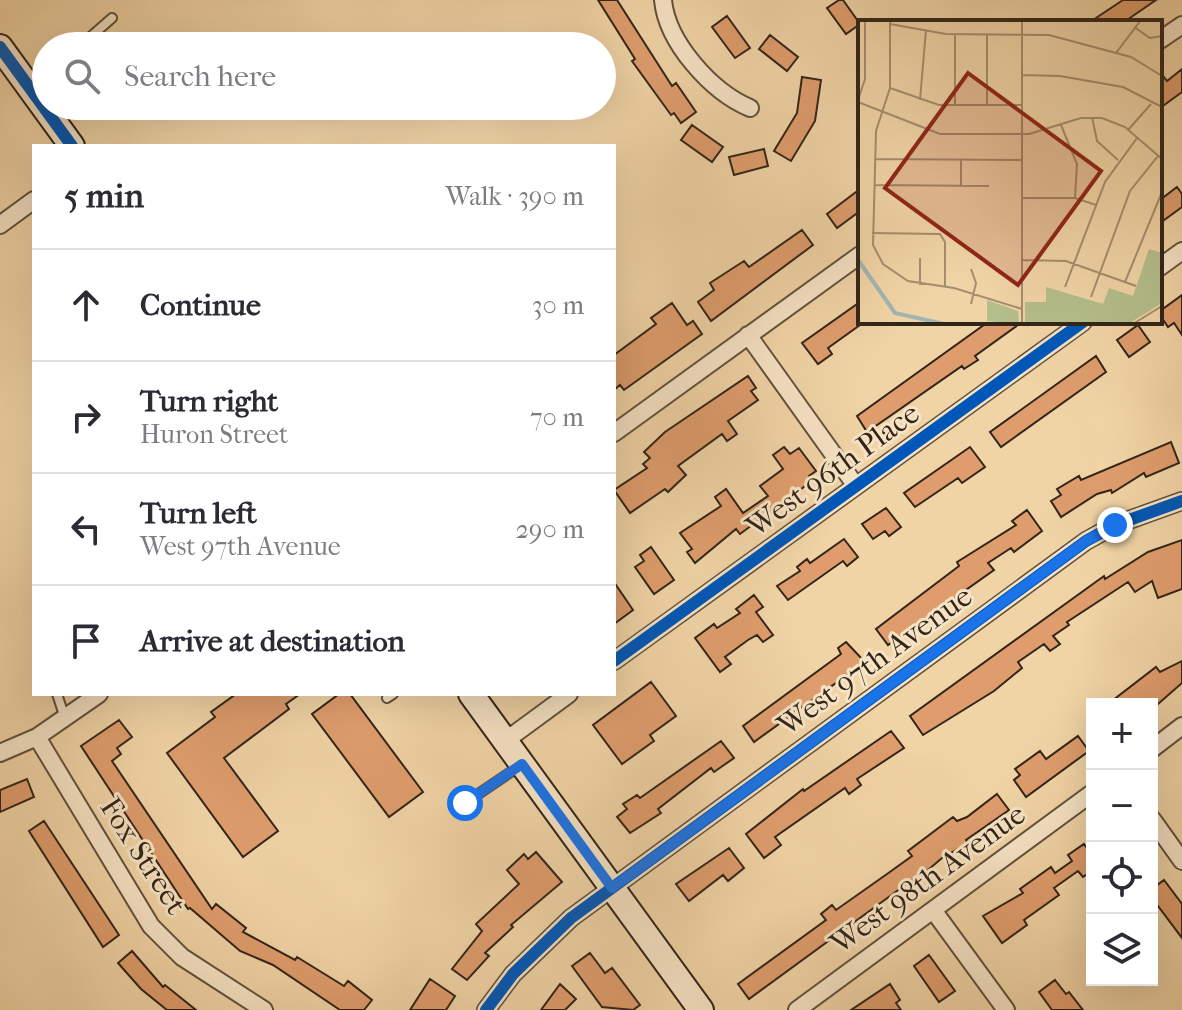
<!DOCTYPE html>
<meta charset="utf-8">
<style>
body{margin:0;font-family:"IM FELL French Canon",serif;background:#f7f7f7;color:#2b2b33}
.controls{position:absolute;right:24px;bottom:24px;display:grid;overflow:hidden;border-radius:0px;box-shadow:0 8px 32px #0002}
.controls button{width:72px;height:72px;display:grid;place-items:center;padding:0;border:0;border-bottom:2px solid #e1e1e2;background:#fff;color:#2b2b33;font:40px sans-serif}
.stop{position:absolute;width:24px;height:24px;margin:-18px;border:6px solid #1a73e8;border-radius:50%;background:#fff}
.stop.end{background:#1a73e8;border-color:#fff;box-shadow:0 2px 8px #0008}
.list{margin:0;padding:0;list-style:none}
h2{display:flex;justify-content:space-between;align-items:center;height:104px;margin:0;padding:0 32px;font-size:34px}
h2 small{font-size:26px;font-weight:400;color:#7c7c81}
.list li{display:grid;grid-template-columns:52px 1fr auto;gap:24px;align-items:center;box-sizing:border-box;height:112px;padding:0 32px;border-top:2px solid #e1e1e2}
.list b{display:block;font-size:30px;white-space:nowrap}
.list p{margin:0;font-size:26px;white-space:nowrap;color:#7c7c81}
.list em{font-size:26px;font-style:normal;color:#7c7c81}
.icon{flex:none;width:44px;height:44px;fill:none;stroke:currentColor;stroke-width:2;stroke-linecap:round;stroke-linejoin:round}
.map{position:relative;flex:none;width:1182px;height:1010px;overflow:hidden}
.search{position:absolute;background:#fff;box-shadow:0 8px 32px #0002;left:32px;top:32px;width:584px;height:88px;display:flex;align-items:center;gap:20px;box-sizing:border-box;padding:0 28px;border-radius:44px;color:#7c7c81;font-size:30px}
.panel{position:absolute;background:#fff;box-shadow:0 8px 32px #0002;left:32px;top:144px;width:584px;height:552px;border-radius:0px}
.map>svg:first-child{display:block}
.building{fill:#df9d6d;stroke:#312518;stroke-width:2}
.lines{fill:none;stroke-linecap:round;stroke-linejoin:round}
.service-casing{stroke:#61513c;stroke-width:12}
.minor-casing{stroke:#61513c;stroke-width:20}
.secondary-casing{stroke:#312518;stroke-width:28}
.service{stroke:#f6e3c5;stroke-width:8}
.minor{stroke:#f6e3c5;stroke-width:16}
.secondary{stroke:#f6e3c5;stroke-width:24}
.cycleway-casing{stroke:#f6e3c5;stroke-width:17}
.cycleway{stroke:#0057b8;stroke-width:12}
.route{stroke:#1a73e8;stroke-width:10}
.labels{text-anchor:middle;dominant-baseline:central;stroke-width:6;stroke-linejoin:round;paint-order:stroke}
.street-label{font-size:30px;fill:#312518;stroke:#f6e3c5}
.inset-river{fill:none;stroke:#a1b5b3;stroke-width:4}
.inset-road{fill:none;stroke:#a48e6d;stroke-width:2}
.view{fill:#8f2418;fill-opacity:0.15;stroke:#8f2418;stroke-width:4}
.inset-edge{fill:none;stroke:#312518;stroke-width:4}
</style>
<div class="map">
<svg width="1182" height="1010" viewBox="0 0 1182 1010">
<rect width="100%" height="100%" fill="#f1d4a6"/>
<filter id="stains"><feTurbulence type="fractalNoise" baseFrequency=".0025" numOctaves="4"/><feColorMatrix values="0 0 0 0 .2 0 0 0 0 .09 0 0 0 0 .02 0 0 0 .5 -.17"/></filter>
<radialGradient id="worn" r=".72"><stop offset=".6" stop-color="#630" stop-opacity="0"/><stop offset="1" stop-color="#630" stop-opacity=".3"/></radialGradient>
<path class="building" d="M598 0H617L672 86 676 83 696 112 681 123 674 113 671 115 632 61 635 59Z
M839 0H843L860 24 846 34 827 8Z
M1123 0H1156L1124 22H1090Z
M727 16 750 48 735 58 712 27Z
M770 35 798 57 787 71 759 49Z
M1182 69V92L1160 108V72L1167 81Z
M802 77 821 80 815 121 791 161 774 151 797 113Z
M692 125 723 147 712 162 681 140Z
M764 149 768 166 734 175 729 157Z
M1177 187 1182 194V207L1160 223V200Z
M860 189V211L837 228 827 214Z
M802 230 813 245 711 321 698 302 714 290 710 283 744 261 749 267Z
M1182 295V335L1174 323 1168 327 1160 315V311Z
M860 302V325L828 348 832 354 818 364 802 343Z
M672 303 687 325 693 321 702 334 624 390 620 385 614 390V355L656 324 651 318Z
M988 322H1022L975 356 978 360 964 369 962 366 867 432 857 416Z
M1138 325 1150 342 1129 357 1117 340Z
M1096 356 1106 372 1001 447 990 432Z
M748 376 756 388 751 391 758 400 728 421 737 434 727 441 722 434 678 466 686 475 668 492 665 489 630 513 614 490 647 468 643 464 650 458 644 452 665 432Z
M1171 442 1179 463 1146 477 1144 473 1112 493 1111 490 1097 494 1061 517 1051 501 1061 495 1057 489 1079 476 1081 480Z
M784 447 790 454 799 448 816 471 809 476 812 481 740 534 736 529 695 563 687 552 692 549 680 533 721 506 715 497 726 489 743 513 768 496 760 486 783 469 773 455Z
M970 447 985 467 962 483 958 478 915 507 904 493Z
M886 508 901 527 889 536 885 531 873 539 862 524Z
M1027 510 1042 531 1014 552 1011 548 988 563 994 570 888 645 876 629 959 566 957 562 1016 525 1012 521Z
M844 539 858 557 847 566 843 561 788 600 777 586 800 571 797 567 807 559 810 563Z
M1182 540V589L1158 598 1152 581 1135 592 1128 582 1067 622 1069 625 1053 636 1060 644 1050 651 1044 644 1018 662 1022 668 994 691 923 735 910 716 1104 576 1105 579 1148 552Z
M651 547 674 580 654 594 635 567 644 561 640 555Z
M614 582 633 610 614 624Z
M754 595 763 607 756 612 773 635 763 642 757 635 748 640 725 657 731 664 720 672 695 638 714 624 717 628 740 613 736 609Z
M846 642 865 662 754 742 743 726 841 654 838 648Z
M1182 661V683L1158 704H1108L1156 667 1160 672Z
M651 682 676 716 650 735 654 741 622 764 593 725Z
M236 694H300L286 704 289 709 224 758 278 831 243 857 167 753 215 717 211 712Z
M339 694H350L423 792 389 817 312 714Z
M119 720 132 737 117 748 121 754 112 761 212 909 216 904 246 928 243 932 295 960 297 957 344 986 348 981 372 1000 364 1010H340L273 965 240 951 190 908 188 909 81 746Z
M891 731 904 748 857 779 861 785 849 794 845 788 775 837 781 845 764 858 746 834 803 789 804 791Z
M1078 736 1089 751 1026 797 1014 780 1020 775 1015 769 1040 751 1046 759Z
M721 741 734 758 714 772 711 768 658 809 661 813 630 833 617 817 627 809 623 804 637 795 640 798Z
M27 779 34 797 0 812V790Z
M997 794 1009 810 966 840 968 843 942 858 914 882 912 880 749 999 738 984 826 920 821 914 832 905 836 910 887 874 912 856 908 851 953 817 957 821 967 817Z
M44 821 119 935 103 947 29 831Z
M1084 844 1092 855V871L1083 877 1078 871 1054 888 1059 895 1024 920 1027 925 1002 943 983 916 1023 893 1020 889 1051 867 1055 873 1072 861 1068 855Z
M729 848 744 868 728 881 723 875 689 901 676 884Z
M536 852 562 882 511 925 513 927 485 953 489 956 467 980 452 969 482 931 476 924 519 884 507 870 524 854 528 859Z
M1164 880 1182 904V938L1152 898V889Z
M132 951 163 987 165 985 196 1010H167L141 989 118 963Z
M590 953 605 973 612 968 640 1005 633 1010 602 1007 572 966Z
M929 955 955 991 939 1002 914 966Z
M430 979 455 996 446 1010H410Z
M1055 980 1066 994 1069 992 1083 1010H1052L1039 992Z
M560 984 576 999 565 1010H541Z
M890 984 900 1000 896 1003 901 1010H851Z"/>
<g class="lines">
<defs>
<path id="service" d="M80 46 112 18
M28 83 46 70
M57 694 65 718
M387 698 393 694
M465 803 521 765"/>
<path id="minor" d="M663 0C667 43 712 92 750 108
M1160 40 1182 25
M0 225 34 200
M1160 267 1182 251
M748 335 856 486
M614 433 860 255
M614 661 1083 322
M37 737 151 926 182 957 264 1010
M505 741 569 694
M1152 749 1182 726
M0 753 37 737 99 694
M1152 819 1182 861
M933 910 1006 1010
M486 1010 513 974 571 918 1086 541 1115 525 1182 501
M797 1010 1092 793"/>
<path id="secondary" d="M0 47 72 146
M471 694 701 1010"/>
</defs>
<use href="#service" class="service-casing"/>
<use href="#minor" class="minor-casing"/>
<use href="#secondary" class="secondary-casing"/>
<use href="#service" class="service"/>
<use href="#minor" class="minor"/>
<use href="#secondary" class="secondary"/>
<defs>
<path id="cycleway" d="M0 47 72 146
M614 661 1083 322
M486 1010 513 974 571 918 1086 541 1115 525 1182 501"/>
</defs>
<use href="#cycleway" class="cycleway-casing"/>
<use href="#cycleway" class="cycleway"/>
</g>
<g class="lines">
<path class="route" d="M465 803 522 764 612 888 1086 541 1115 525"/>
</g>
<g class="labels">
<g class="street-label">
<text transform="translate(833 470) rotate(-36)">West 96th Place</text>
<text transform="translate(875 661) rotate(-36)">West 97th Avenue</text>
<text transform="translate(143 856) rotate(57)">Fox Street</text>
<text transform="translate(928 879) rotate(-36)">West 98th Avenue</text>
</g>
</g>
<g transform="translate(858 20)">
<rect width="304" height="304" fill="#f1d4a6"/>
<path d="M291 229 304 233V283L270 304H167V282H188V267L245 284 251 268 275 276ZM129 280 160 291 161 304 129 301Z" fill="#b4be8c"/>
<path class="inset-river" d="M0 240 37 293 86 304"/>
<path class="inset-road" d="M32 0V68L18 111 15 225 25 244 50 261 96 268 164 289M164 0V304M32 4 88 14 191 15 273 37 304 56M276 7 292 18 304 16M258 33 283 0M164 55 202 56 265 67 304 87M32 68 81 85H164M0 80 7 59V0M62 80 68 10M0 82 82 114H171L223 98H244L267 107 304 139M97 85V14M129 85V14M234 97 239 121 260 140M203 105 219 144 217 178M270 110 293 84M18 139 164 140M17 165 131 166M103 166V140M164 178H217L238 185M14 213 82 214 87 222V267M164 240 208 241 278 266M267 262 304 172M62 265V238M207 267 247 162 279 118M233 277 272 171 300 136M113 284 118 263 113 249M275 304 304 286"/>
<path class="view" d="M110 53 243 151 160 265 27 168Z"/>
<rect width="304" height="304" class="inset-edge"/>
</g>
<rect width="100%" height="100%" filter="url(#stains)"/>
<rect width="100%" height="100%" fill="url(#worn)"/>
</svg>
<div class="controls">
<button>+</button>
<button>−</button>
<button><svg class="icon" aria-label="locate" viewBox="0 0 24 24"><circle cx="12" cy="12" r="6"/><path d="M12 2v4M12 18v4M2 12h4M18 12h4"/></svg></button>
<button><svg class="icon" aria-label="layers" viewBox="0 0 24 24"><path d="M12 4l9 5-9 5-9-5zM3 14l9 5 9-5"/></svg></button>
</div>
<div class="stop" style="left:465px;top:803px"></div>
<div class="stop end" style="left:1115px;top:525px"></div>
<div class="search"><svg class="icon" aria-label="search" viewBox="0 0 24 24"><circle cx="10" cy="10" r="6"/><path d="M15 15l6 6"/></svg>Search here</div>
<section class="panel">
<h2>5 min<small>Walk · 390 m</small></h2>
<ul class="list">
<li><svg class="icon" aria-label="ahead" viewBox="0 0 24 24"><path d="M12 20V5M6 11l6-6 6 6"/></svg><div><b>Continue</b></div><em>30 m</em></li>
<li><svg class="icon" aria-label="right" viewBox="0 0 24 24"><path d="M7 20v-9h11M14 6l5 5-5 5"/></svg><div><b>Turn right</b><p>Huron Street</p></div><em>70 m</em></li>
<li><svg class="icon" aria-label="left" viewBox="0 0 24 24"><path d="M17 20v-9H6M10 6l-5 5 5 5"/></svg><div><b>Turn left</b><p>West 97th Avenue</p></div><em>290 m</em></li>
<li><svg class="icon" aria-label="arrive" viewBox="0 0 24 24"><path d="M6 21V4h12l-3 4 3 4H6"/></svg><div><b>Arrive at destination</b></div></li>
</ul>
</section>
</div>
